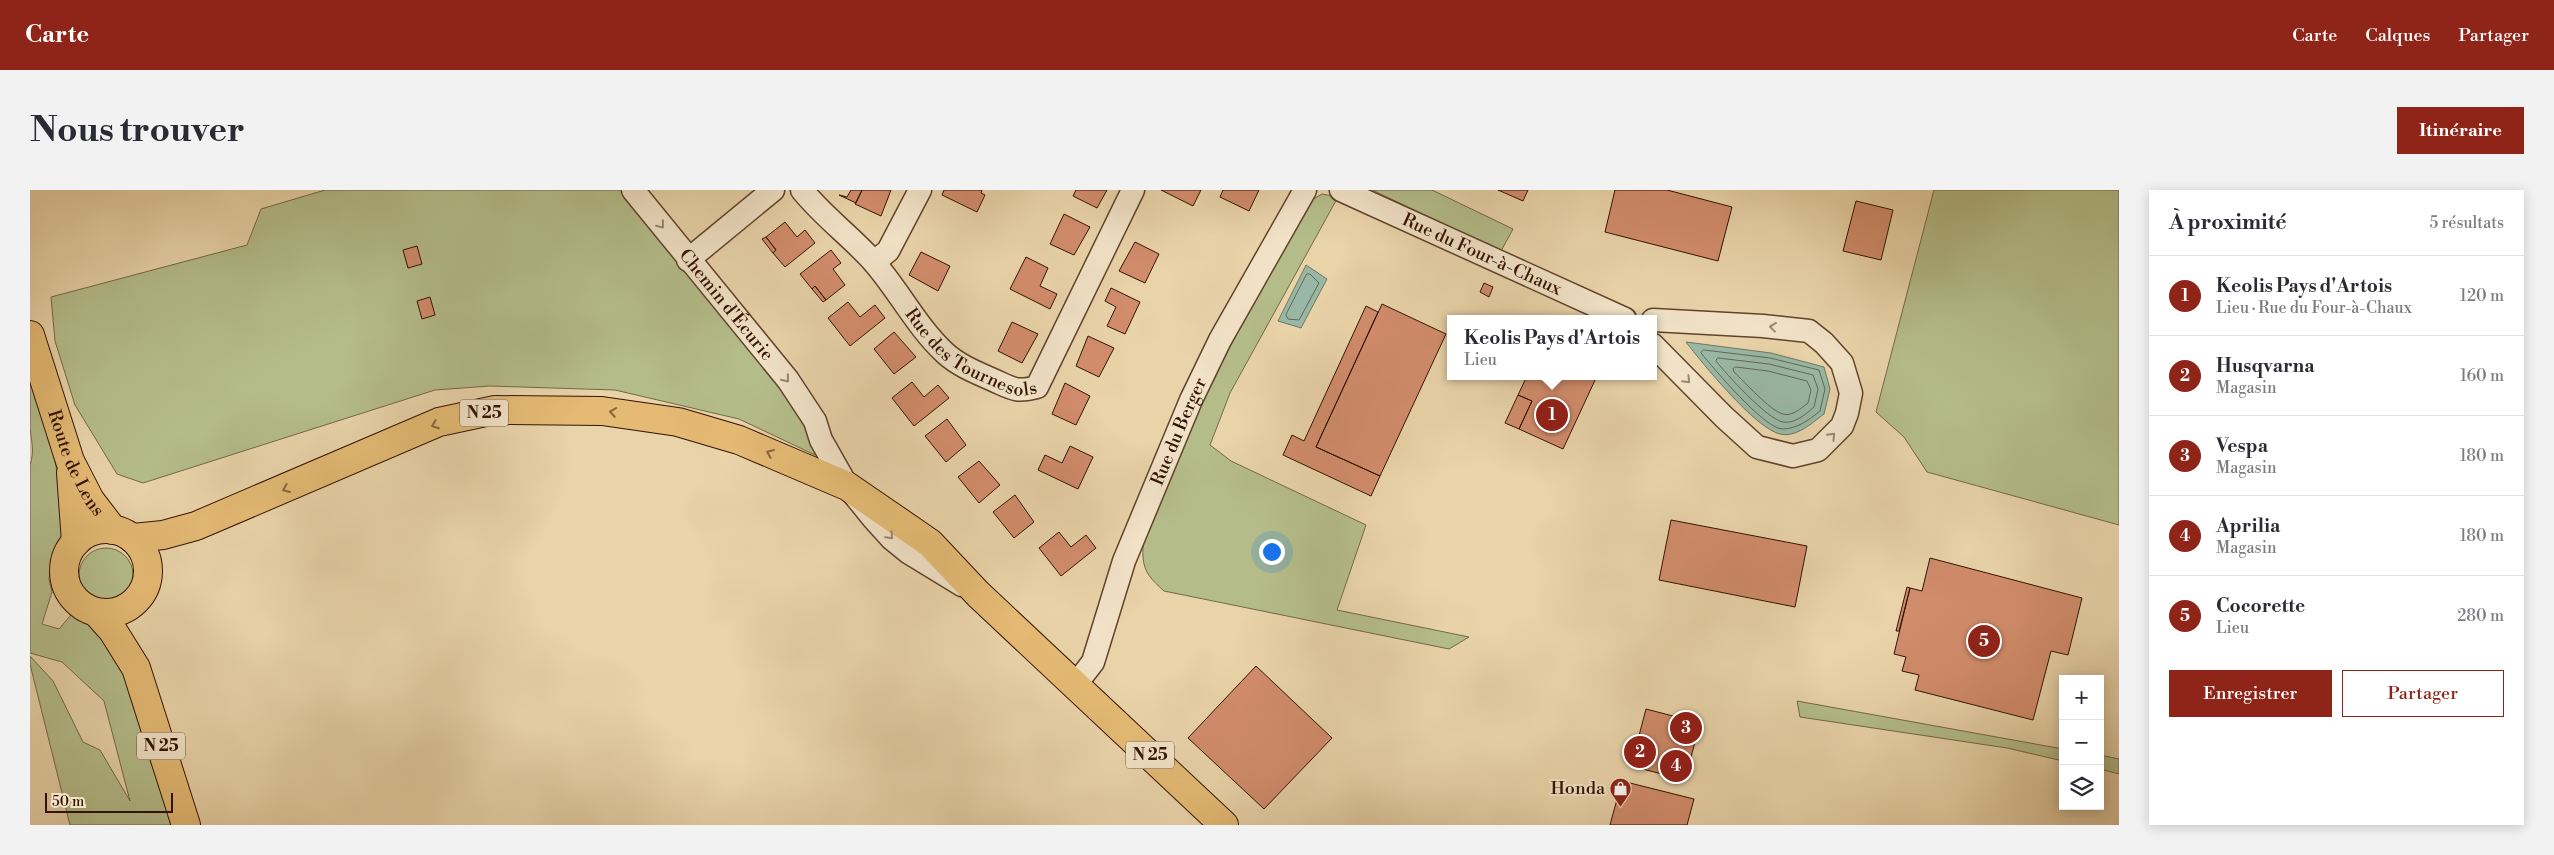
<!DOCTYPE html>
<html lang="fr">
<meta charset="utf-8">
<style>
body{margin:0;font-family:"Libre Bodoni",serif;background:#f2f2f3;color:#2b2b33}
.controls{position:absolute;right:15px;bottom:15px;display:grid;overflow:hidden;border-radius:0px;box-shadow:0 2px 12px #0003}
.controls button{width:45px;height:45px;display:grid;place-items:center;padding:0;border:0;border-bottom:1px solid #e1e1e2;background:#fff;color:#2b2b33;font:25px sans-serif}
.scale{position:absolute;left:15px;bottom:12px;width:128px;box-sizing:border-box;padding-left:5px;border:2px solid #331301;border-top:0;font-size:14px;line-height:18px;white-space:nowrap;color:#331301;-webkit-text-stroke:4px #f1e2c7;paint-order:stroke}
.you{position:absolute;left:1241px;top:361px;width:18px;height:18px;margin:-12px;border:4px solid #fff;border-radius:50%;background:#1a73e8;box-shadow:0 0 0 8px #1a73e833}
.badge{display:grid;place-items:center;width:32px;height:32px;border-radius:50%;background:#8f2418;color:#fff;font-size:16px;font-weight:700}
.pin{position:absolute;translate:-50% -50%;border:2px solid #fff;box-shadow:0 1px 5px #0006}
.popup{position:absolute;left:1417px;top:125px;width:210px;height:65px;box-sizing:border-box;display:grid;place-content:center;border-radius:0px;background:#fff;filter:drop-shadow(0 1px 4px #0005);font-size:16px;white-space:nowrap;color:#7c7c81}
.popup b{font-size:19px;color:#2b2b33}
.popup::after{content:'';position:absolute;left:50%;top:100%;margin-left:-10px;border:10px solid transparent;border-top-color:#fff}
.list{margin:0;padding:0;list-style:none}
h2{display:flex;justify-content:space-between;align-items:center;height:65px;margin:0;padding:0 20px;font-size:21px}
h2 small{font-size:16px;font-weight:400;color:#7c7c81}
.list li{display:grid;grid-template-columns:32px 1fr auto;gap:15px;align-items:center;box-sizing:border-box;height:80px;padding:0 20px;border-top:1px solid #e1e1e2}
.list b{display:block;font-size:19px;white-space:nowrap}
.list p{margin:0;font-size:16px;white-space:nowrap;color:#7c7c81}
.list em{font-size:16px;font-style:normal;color:#7c7c81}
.actions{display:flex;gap:10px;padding:15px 20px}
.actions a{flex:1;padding:11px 0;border:1px solid #8f2418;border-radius:0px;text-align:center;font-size:18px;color:#8f2418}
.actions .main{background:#8f2418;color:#fff}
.icon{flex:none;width:28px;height:28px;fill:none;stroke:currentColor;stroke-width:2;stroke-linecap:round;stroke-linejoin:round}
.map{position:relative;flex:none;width:2089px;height:635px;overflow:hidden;border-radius:0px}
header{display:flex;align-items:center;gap:30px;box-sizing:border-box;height:70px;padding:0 25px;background:#8f2418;color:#fff}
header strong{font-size:24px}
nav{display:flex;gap:28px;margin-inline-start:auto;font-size:18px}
.intro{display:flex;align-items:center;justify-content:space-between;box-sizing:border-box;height:120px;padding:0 30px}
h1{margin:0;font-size:35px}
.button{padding:12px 22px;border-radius:0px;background:#8f2418;color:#fff;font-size:18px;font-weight:700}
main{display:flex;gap:30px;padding:0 30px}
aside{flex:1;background:#fff;border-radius:0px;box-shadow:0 2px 12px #0003}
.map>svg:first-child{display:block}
.green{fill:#b4bd8a;stroke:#746846}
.water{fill:#98b8a5;stroke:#707663}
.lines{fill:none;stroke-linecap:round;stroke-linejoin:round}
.shore{stroke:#666653;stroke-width:1}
.building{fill:#d18c6c;stroke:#331301}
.minor-casing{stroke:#60432b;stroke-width:25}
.major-casing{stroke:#331301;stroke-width:30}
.minor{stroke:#f1e2c7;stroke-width:22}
.major{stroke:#e4ba74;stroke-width:28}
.oneway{stroke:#9c856e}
.oneway2{stroke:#8c663a}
.labels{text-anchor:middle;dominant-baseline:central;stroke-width:4;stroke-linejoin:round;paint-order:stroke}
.shield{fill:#f1e2c7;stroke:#6c513c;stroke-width:1}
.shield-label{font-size:16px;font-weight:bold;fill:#331301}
.street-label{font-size:18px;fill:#331301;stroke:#f1e2c7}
.poi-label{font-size:18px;fill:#331301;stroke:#f1e2c7;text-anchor:end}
</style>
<header>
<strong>Carte</strong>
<nav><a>Carte</a><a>Calques</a><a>Partager</a></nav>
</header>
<div class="intro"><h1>Nous trouver</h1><a class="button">Itinéraire</a></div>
<main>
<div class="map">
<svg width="2089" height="635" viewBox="0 0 2089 635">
<rect width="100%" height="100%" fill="#e9d3a9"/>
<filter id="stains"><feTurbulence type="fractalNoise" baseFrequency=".004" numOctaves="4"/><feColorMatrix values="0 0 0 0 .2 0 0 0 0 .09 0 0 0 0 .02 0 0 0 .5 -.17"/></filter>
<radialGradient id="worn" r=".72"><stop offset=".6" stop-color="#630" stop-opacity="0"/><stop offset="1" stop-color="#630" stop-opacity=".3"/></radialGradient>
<path class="green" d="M295 0H603L791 250 785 265 709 229 585 200 460 196 405 200 113 293 87 284 45 215 25 151 21 107 217 55 231 19Z
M1342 0H1402L1483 39 1471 61Z
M1904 0H2089V335L1897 282 1874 247 1846 222Z
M1292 4 1308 7 1200 203 1180 255 1201 271 1336 335 1307 420 1439 447 1419 459 1134 401C1122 390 1114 383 1113 367 1111 343 1127 313 1136 291 1177 195 1228 102 1280 11Z
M0 177 20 246 37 332 33 349 22 367 19 389 22 402 12 434 29 439 41 425 52 429 73 444 81 457 106 514 116 558 143 635H40L0 474V466L23 491 53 552 70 560 100 611 74 511 32 472 0 463V275C5 260 1 251 0 237 0 217 0 197 0 177Z
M49 385a27 27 0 1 1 54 0a27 27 0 1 1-54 0Z
M1767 511 2033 559V571L1977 558 1770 527Z
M2070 565 2089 569V584L2070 579Z"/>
<path class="water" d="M1276 75 1297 89 1271 138 1248 131Z
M1656 152 1741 163 1794 177 1800 199 1794 224C1782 233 1766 248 1750 244 1726 239 1672 173 1656 152Z"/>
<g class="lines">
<path class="shore" d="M1277 84H1280L1289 93 1269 130 1258 129 1256 125Z
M1674 160 1740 168 1789 180 1795 199 1790 221C1779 230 1767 239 1752 239 1734 238 1684 179 1671 163Z
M1688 168 1739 174 1783 185 1788 199 1784 217C1776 224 1765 234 1753 232 1738 230 1696 184 1686 171Z
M1706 177 1738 181 1777 191 1781 200 1778 213C1771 218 1762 227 1753 224 1739 220 1716 193 1704 182L1703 179Z"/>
</g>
<path class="building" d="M821 0H832L826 13 809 5 817 7Z
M832 0H861L851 26 825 14Z
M914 0H952L951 3 955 5 947 22 912 5Z
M1046 0H1077L1067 18 1043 6Z
M1131 0H1171L1163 16Z
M1193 0H1229L1219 21 1190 7Z
M1468 0H1498L1493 11Z
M1585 0H1637L1702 17 1688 71 1575 42Z
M1826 11 1863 20 1851 70 1813 61Z
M1034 24 1060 37 1044 65 1020 54Z
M755 32 767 47 775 40 785 53 755 77 743 63 746 60 736 47Z
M736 47 746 60 743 63 732 49Z
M1105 52 1129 64 1115 93 1089 81Z
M387 56 392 74 378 78 373 60Z
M801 60 811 73 803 79 815 95 796 110 785 96 782 99 770 84Z
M891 62 920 76 908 101 879 85Z
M996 67 1018 78 1010 96 1027 104 1020 119 980 99Z
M1454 93 1463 97 1459 107 1450 102Z
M785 96 796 110 793 112 782 99Z
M1081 98 1110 112 1095 144 1077 136 1086 117 1075 111Z
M400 107 405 125 392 129 387 111Z
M818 112 830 127 845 115 855 128 820 156 798 128Z
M1352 114 1416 144 1350 286 1286 257Z
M1336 116 1348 122 1286 257 1350 286 1341 306 1253 265 1262 245 1274 251Z
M982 132 1008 144 992 173 968 161Z
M864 142 886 167 864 184 844 159Z
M1058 146 1084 158 1069 187 1046 176Z
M1497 186 1566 188 1533 259 1489 239 1502 211 1488 205Z
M882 192 894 207 908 195 919 208 884 236 862 208Z
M1035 193 1060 206 1046 235 1022 224Z
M1488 205 1502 211 1489 239 1475 233Z
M917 229 936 255 916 272 895 246Z
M1040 256 1063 267 1048 299 1008 280 1015 265 1032 273Z
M949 271 970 295 949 313 928 287Z
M985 305 1004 332 984 348 963 322Z
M1641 330 1777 356 1765 417 1629 390Z
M1029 342 1041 357 1056 345 1066 358 1031 386 1009 358Z
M1900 368 2052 408 2038 465 2021 461 2003 530 1885 500 1889 485 1872 481 1876 467 1864 464 1880 398 1892 401Z
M1877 397 1880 398 1869 441H1866Z
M1226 476 1302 548 1234 619 1158 548Z
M1616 519 1670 533 1655 590 1601 576Z
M1592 591 1664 609 1657 635H1580Z"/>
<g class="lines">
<defs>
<g id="minor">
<path id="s1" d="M603 0 758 190 785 231 791 250 817 296 843 328 862 349 878 362 932 395"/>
<path id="s2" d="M772 0C793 26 819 45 842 70 868 99 886 136 915 163 928 175 945 182 961 189 982 198 985 203 1007 197L1103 0"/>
<path id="s3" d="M1311 0 1595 129"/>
<path d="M658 70 743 0"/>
<path d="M844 72 858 61 890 0"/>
<path d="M1623 130 1733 136 1779 141 1794 153 1812 173 1821 203 1817 223 1812 236 1788 260 1763 266 1727 257 1694 227 1623 155"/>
<path id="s4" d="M1046 494 1063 472 1094 371 1161 210 1190 150 1275 0"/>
</g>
<g id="major">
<path id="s5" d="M0 145 40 271 60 310 83 340"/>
<path d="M41 283 46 352"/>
<circle cx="76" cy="381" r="42"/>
<path d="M103 348 133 345 166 336 409 232 465 220 572 221 648 232 709 250 817 296 900 353 948 404 1194 635"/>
<path d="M66 422 83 441 106 478 156 635"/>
</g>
</defs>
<use href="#minor" class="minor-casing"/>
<use href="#major" class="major-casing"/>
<use href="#minor" class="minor"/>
<use href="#major" class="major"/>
</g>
<defs><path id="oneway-chevron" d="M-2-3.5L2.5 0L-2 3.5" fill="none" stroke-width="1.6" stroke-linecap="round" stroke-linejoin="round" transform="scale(1.25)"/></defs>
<g class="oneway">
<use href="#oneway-chevron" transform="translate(631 35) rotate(52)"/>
<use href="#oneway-chevron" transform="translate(1743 137) rotate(-173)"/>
<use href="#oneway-chevron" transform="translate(756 189) rotate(52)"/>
<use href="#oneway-chevron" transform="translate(1657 190) rotate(46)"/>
<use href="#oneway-chevron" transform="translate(1802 246) rotate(-46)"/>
<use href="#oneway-chevron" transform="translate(860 346) rotate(46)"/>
</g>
<g class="oneway2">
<use href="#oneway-chevron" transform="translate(583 222) rotate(-171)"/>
<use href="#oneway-chevron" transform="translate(405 235) rotate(159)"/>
<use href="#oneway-chevron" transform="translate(740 263) rotate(-157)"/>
<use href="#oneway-chevron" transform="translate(256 299) rotate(157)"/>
</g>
<defs>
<symbol id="shop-pin" viewBox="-11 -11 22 30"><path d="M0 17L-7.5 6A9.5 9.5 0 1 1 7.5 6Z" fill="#8f2418" stroke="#f1e2c7"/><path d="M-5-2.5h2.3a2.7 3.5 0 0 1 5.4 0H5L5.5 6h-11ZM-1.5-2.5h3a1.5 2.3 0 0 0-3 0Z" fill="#fff"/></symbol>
</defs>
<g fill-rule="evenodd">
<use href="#shop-pin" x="1578" y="586" width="25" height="34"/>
</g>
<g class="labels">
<g class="shield">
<rect x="430" y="209.5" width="48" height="27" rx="4"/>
<rect x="107" y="542.5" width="48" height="27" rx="4"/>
<rect x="1096" y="551.5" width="48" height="27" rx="4"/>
</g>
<g class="shield-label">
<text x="454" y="223">N 25</text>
<text x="131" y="556">N 25</text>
<text x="1120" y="565">N 25</text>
</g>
<g class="street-label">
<text stroke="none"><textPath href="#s3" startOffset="155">Rue du Four-à-Chaux</textPath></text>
<text stroke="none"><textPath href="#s1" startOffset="148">Chemin d'Écurie</textPath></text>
<text stroke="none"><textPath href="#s2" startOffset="240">Rue des Tournesols</textPath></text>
<text stroke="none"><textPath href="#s4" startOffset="274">Rue du Berger</textPath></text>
<text stroke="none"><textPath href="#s5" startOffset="136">Route de Lens</textPath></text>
</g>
<g class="poi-label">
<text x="1575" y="598">Honda</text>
</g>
</g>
<rect width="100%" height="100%" filter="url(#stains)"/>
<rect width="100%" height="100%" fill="url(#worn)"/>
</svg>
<div class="controls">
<button>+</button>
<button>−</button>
<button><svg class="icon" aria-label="layers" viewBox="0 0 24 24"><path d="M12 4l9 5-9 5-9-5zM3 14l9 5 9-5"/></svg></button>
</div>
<div class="scale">50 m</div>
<div class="you"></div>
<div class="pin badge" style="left:1522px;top:225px">1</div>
<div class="popup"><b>Keolis Pays d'Artois</b>Lieu</div>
<div class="pin badge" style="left:1610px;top:562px">2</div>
<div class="pin badge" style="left:1656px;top:538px">3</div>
<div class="pin badge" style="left:1646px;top:576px">4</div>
<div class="pin badge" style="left:1954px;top:451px">5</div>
</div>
<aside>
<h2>À proximité<small>5 résultats</small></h2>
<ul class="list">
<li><span class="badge">1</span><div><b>Keolis Pays d'Artois</b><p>Lieu · Rue du Four-à-Chaux</p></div><em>120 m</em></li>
<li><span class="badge">2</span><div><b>Husqvarna</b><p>Magasin</p></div><em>160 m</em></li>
<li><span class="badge">3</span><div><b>Vespa</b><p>Magasin</p></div><em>180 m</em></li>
<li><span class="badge">4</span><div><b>Aprilia</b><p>Magasin</p></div><em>180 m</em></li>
<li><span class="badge">5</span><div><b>Cocorette</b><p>Lieu</p></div><em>280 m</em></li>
</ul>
<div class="actions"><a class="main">Enregistrer</a><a>Partager</a></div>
</aside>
</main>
